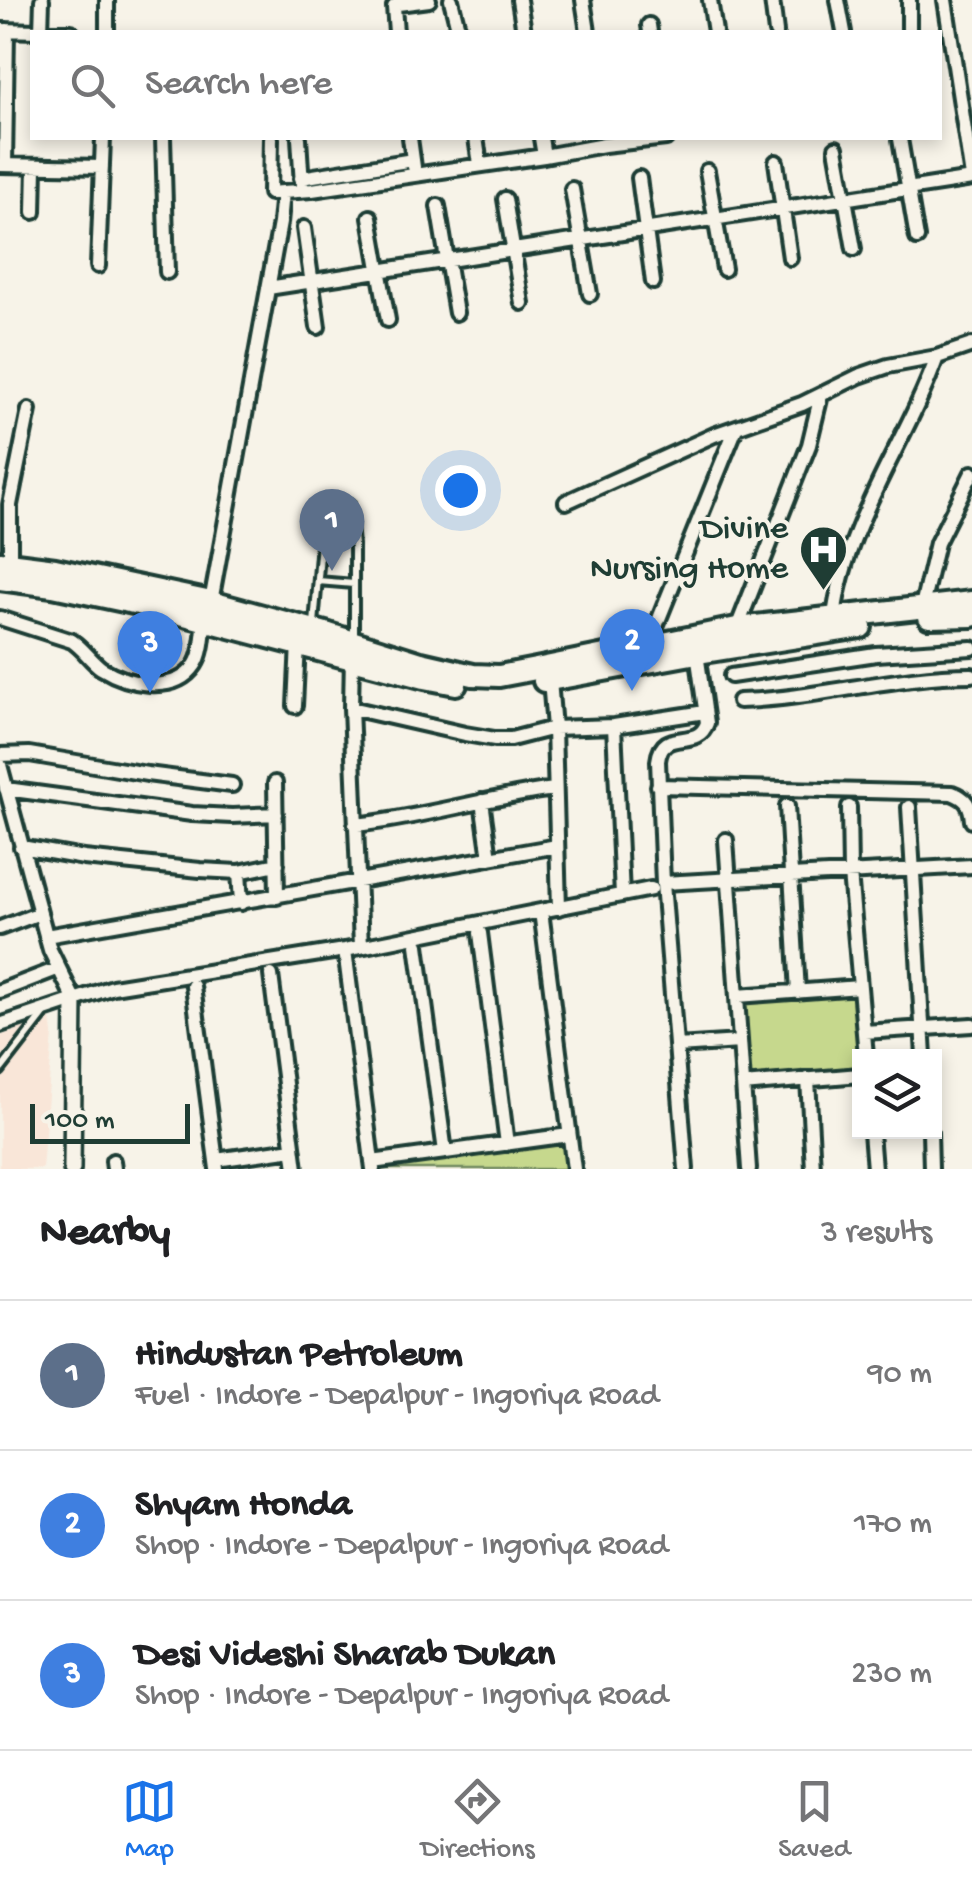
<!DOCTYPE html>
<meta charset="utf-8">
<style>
body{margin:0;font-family:"Gochi Hand",sans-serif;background:#f2f2f2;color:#202124}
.controls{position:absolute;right:30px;bottom:30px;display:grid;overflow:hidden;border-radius:0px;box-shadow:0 5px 15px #0003}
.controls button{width:90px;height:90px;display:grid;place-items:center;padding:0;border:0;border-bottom:2px solid #e0e0e0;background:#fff;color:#202124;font:50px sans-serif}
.scale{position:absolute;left:30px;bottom:25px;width:160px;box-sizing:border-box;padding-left:10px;border:5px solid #1f3d34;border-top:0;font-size:28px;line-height:35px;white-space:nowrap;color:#1f3d34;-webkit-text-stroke:8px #f7f3e8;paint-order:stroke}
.you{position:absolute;left:460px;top:490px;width:35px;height:35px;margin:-25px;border:8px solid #fff;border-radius:50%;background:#1a73e8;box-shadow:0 0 0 15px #1a73e833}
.badge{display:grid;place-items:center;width:65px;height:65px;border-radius:50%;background:#1a73e8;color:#fff;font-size:32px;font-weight:700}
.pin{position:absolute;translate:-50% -82px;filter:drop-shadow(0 2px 5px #0008)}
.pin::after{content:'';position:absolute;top:52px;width:35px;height:30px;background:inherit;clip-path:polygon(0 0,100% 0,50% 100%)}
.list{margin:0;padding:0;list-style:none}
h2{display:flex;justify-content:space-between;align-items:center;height:130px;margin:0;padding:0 40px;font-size:42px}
h2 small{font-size:32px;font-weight:400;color:#757577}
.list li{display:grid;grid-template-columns:65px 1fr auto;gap:30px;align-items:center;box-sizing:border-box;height:150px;padding:0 40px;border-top:2px solid #e0e0e0}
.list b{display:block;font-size:38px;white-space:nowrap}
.list p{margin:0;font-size:32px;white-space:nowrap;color:#757577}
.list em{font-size:32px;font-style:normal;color:#757577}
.icon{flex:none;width:55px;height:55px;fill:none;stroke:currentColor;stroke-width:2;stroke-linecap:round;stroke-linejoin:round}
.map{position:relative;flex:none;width:972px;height:1169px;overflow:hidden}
.search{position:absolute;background:#fff;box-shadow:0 5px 15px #0003;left:30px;right:30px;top:30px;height:110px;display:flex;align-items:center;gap:25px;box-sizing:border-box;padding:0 35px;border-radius:0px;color:#757577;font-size:38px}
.sheet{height:580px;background:#fff}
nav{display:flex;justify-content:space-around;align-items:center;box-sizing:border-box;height:140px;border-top:2px solid #e0e0e0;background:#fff;font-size:28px;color:#757577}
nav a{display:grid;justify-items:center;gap:5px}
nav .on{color:#1a73e8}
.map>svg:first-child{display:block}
.built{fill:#f9e6d8}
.green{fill:#c6d88d;stroke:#728a60;stroke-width:2.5}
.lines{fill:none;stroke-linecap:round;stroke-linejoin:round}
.service-casing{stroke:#1f3d34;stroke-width:14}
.minor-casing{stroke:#1f3d34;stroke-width:20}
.tertiary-casing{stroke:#1f3d34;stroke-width:22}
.primary-casing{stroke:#1f3d34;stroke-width:28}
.service{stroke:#f7f3e8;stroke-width:6}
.minor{stroke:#f7f3e8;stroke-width:12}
.tertiary{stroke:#f7f3e8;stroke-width:15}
.primary{stroke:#f7f3e8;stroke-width:20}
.labels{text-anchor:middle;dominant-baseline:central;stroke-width:8;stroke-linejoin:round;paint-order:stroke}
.poi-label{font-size:35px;fill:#1f3d34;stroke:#f7f3e8;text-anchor:end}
</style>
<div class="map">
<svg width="972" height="1169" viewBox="0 0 972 1169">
<rect width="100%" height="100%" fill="#f7f3e8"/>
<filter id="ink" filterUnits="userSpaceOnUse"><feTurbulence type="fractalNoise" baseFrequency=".01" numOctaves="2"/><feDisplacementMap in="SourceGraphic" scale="20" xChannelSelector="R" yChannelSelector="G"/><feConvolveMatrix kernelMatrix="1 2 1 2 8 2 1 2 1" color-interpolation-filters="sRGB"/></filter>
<g filter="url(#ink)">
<path class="built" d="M51 1017 53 1034 42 1169H0V1036Z"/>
<path class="green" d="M855 994 859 1071 750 1079 745 1002Z
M566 1143 569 1169H383V1167Z"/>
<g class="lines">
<defs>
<path id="service" d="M318 581 354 584
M314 624 324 508 329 502 350 504 354 545V635
M0 1071 45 1013"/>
<path id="minor" d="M451 0 459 32
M519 0 524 32
M583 0 588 32
M710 0 715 32
M772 0 776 32
M838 0 844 32
M909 0V32
M945 0 972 177
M649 25 650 32
M2 30 71 32
M41 31 42 0
M107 32V0
M396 32 394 7 398 4 429 0
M163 138 167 272
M271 138 270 193 283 192
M299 138 302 185
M410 138 414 167
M476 138 480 164
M541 138 544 156
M900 139 917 238
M836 148 854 249
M776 162 790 258
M0 165 102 167
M5 165 7 30
M707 171 724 269
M301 178 413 160
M639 178 653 282
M572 189 590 294
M505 199 522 303
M438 206 456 313
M34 212 35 166
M370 217 388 320
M304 228 318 327
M98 266 103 138
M268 288 972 179
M566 502 714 435 802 404 859 376 888 366 937 357 972 345
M10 562V505L29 410
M211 602 280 223 283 192 312 190 544 156 604 145 666 138
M922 606 937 543 972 473
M834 617C845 523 906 444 937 357
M0 618 72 641C84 649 90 660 101 668 127 684 174 696 195 665 203 653 203 633 205 619
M737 628 809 445 821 395
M648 646 736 428
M352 654 351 708 361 946
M731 676 876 654 972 648
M550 680 554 728 559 908
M739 701C818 699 894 675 972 675
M295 706 298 643
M351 708 465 734 495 739H511L554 728 614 726 705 712
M614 726 622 895
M0 755 29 754 147 774 232 785
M0 765 50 950 74 999
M275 783 277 897
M658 786 952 793C966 798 971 805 972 821
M6 789 192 814 232 816 276 814
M482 801 490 858
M787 806 798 992
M849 807 850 873 866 1056
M909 807 924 1056
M355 825C422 818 487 797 555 789
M726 840 749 1169
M21 847 84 858 200 870 239 872 277 864
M239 872 241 903
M663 883 972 866
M541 911 574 1169
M0 928 40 913
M480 933 507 1144
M46 936 557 846
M417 945 445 1152
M345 950 373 1169
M271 975 296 1169
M193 986 217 1169
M0 991 57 969
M737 996 860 987
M0 1025 113 987 345 950 651 889
M864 1032 972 1025
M677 1046 740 1042
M808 1079 813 1169
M743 1085 860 1075
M871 1132 874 1169
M930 1132 931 1169
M216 1160 293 1149
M113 1161 114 1169
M372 1162 569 1135
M686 1169 663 883 658 761C662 725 697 752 707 723L697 653"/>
<path id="tertiary" d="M72 1169 74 999"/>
<path id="primary" d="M0 562 55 569 211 602 329 634 421 663 473 675 499 676 536 669 737 628 972 602
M0 579 53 586 162 609 425 678 456 684
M929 617 972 616
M544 681 697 653 861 627"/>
</defs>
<use href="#service" class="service-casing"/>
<use href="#minor" class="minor-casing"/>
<use href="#tertiary" class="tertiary-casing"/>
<use href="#primary" class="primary-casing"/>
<use href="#service" class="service"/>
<use href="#minor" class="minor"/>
<use href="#tertiary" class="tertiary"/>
<use href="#primary" class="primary"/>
</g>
</g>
<defs>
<symbol id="hospital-pin" viewBox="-11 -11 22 30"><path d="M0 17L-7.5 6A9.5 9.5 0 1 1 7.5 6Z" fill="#1f3d34" stroke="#f7f3e8"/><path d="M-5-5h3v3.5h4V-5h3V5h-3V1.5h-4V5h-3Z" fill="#fff"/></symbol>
</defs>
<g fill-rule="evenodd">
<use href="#hospital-pin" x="796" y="522" width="55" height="75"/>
</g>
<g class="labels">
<g class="poi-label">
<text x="788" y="530">Divine<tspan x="788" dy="40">Nursing Home</tspan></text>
</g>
</g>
</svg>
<div class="controls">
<button><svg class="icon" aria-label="layers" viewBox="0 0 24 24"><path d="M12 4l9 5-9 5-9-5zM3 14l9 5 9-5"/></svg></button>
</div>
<div class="scale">100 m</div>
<div class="you"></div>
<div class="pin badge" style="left:332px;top:571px;background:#5c6f8a">1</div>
<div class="pin badge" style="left:632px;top:691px;background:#3f7fe0">2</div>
<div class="pin badge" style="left:150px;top:693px;background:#3f7fe0">3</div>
<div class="search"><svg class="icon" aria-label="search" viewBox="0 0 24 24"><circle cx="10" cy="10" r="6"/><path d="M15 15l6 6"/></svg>Search here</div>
</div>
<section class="sheet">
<h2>Nearby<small>3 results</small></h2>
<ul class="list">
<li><span class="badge" style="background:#5c6f8a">1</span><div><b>Hindustan Petroleum</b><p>Fuel · Indore - Depalpur - Ingoriya Road</p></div><em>90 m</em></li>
<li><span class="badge" style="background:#3f7fe0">2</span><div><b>Shyam Honda</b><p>Shop · Indore - Depalpur - Ingoriya Road</p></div><em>170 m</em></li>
<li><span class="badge" style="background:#3f7fe0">3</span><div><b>Desi Videshi Sharab Dukan</b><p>Shop · Indore - Depalpur - Ingoriya Road</p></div><em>230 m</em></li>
</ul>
</section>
<nav>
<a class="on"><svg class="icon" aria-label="map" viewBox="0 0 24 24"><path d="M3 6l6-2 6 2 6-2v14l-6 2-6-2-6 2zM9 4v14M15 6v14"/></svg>Map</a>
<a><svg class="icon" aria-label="directions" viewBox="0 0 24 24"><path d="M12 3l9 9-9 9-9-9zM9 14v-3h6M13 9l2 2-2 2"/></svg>Directions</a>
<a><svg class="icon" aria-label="saved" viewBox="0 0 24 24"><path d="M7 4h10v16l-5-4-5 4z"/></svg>Saved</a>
</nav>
